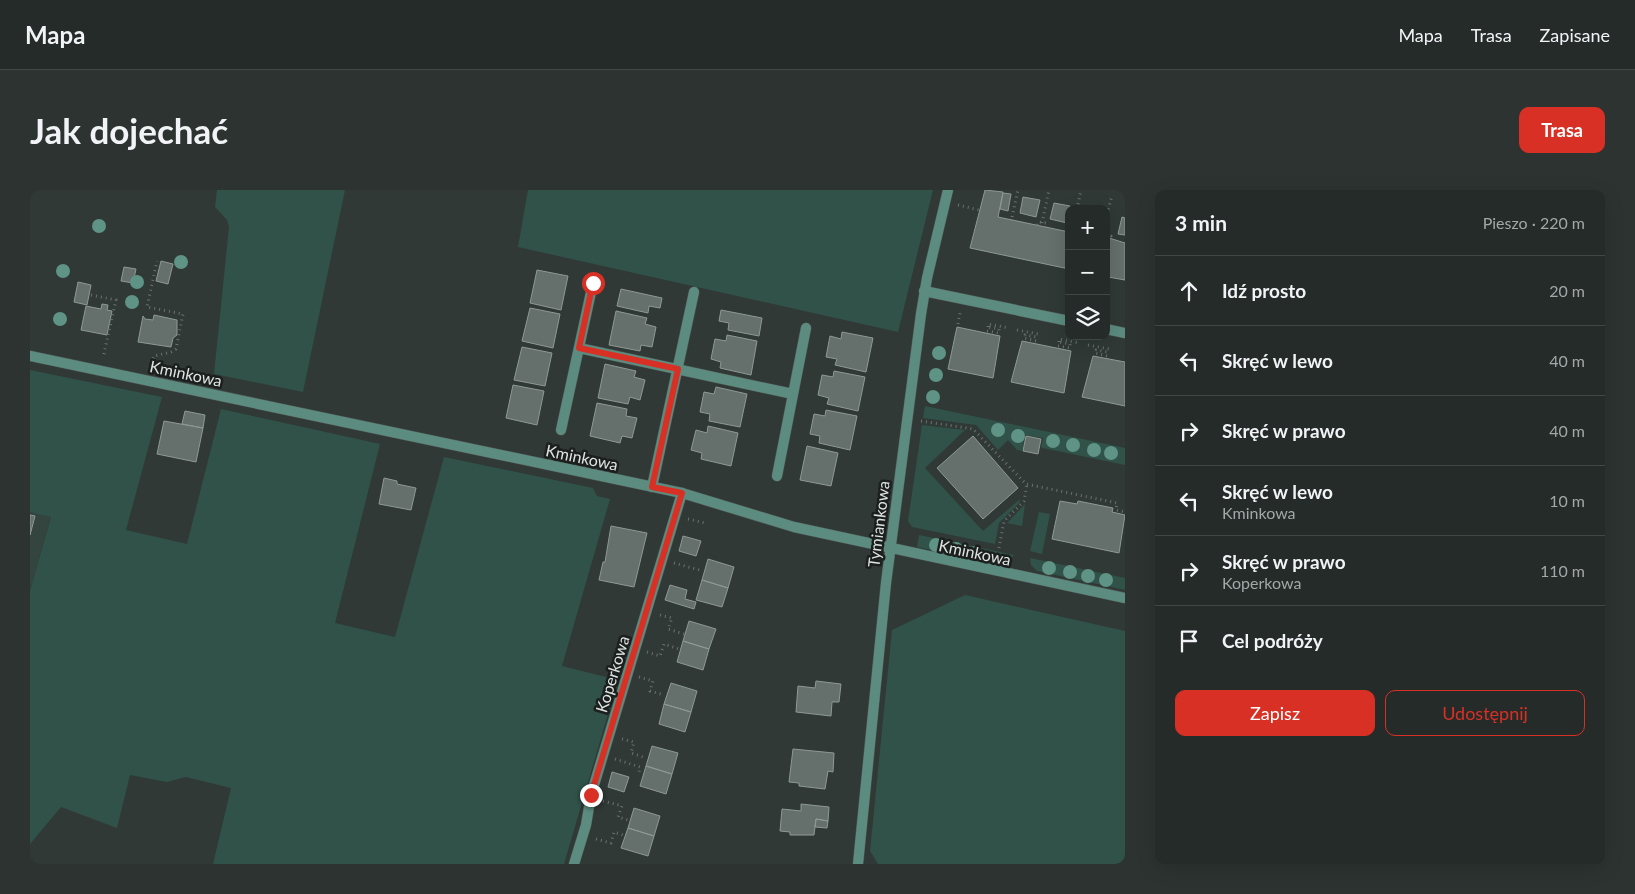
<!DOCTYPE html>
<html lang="pl">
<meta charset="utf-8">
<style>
body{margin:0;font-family:Lato,sans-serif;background:#2c3330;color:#f1f3f6}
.controls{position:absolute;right:15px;top:15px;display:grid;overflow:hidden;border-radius:10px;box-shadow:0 5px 20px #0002}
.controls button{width:45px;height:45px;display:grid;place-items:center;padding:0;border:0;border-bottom:1px solid #414745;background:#242b28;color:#f1f3f6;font:25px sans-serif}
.stop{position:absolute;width:15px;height:15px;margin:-11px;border:4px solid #d93025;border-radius:50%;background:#fff}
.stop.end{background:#d93025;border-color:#fff;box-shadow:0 1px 5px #0008}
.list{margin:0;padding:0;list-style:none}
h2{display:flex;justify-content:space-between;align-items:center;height:65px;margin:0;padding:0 20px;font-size:21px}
h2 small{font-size:16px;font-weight:400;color:#a3a7a8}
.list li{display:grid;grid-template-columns:32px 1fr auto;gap:15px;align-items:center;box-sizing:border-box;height:70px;padding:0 20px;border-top:1px solid #414745}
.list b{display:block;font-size:19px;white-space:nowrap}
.list p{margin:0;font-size:16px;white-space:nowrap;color:#a3a7a8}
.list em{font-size:16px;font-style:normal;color:#a3a7a8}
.actions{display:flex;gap:10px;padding:15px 20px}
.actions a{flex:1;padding:11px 0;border:1px solid #d93025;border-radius:10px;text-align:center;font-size:18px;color:#d93025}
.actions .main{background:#d93025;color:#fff}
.icon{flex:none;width:28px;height:28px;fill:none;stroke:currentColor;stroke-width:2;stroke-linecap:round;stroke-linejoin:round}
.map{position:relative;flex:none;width:1095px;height:674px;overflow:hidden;border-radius:10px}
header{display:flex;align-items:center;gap:30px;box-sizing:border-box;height:70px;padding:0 25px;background:#242b28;border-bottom:1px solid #414745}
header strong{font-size:24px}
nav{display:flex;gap:28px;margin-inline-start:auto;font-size:18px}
.intro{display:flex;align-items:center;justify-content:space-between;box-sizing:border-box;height:120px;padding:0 30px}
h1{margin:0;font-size:35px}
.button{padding:12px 22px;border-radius:10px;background:#d93025;color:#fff;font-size:18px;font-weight:700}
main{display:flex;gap:30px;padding:0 30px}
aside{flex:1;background:#242b28;border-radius:10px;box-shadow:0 5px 20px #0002}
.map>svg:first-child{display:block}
.built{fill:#344540}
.green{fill:#305249}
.building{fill:#656f6c;stroke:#8e9995}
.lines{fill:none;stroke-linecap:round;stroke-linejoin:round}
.lane-casing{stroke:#4f5855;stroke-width:11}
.street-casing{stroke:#4f5855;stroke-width:11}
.path{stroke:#6a726f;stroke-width:3;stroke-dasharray:1 4;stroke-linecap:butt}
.lane{stroke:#5c8c7f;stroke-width:10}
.street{stroke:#5c8c7f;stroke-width:10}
.tree{fill:#5e9385}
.route{stroke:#d93025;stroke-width:6}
.labels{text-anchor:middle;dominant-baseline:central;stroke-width:5;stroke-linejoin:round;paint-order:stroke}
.street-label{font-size:16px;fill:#dee4e2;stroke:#1b1f1e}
</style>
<header>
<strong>Mapa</strong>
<nav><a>Mapa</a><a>Trasa</a><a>Zapisane</a></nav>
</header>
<div class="intro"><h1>Jak dojechać</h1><a class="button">Trasa</a></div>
<main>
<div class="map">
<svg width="1095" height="674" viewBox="0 0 1095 674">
<rect width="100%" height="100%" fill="#303936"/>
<path class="built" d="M0 322 21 326 0 401Z"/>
<path class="green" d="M187 0H315L273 202 184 184 199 37 197 30 185 17Z
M498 0H903L868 142 488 57Z
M0 180 132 207 96 340 157 354 191 219 350 254 305 433 365 447 414 267 563 298 567 306 580 309 532 476 588 490 534 674H183L201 598 156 587 137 592 100 585 87 638 31 617 0 654V401L21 327 0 322Z
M895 216 1095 258V275L1013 258 1011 257 1013 248 995 245 992 261 987 260 978 250 968 260 946 235 893 228Z
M892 235 935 240 895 278 953 341 990 309 989 313 969 333 965 354 882 337 878 331Z
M995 314 992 336 977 333Z
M1009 322 1020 324 1012 364 1000 361Z
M889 345 984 365 978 372 968 374 887 357Z
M1000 368 1095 388V400L1007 381 1001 375Z
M935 405 1095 441V674H848L840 661 862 440Z"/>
<path class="building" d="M955 0 973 2 968 27 1039 42V79L940 58Z
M973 3 981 4 978 21 970 19Z
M993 7 1010 10 1006 27 990 23Z
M1024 13 1040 16 1037 33 1020 29Z
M1092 27 1095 28V45L1088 44Z
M1076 47 1095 53V90L1078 87Z
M131 71 143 74 138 94 126 91Z
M94 77 106 79 103 93 91 91Z
M507 80 538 86 531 120 500 113Z
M48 92 61 95 57 115 44 112Z
M591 99 632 108 630 118 619 116 618 123 587 116Z
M72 114 78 115 77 120 82 121 77 145 51 140 56 116 71 119Z
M500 118 530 124 523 158 492 151Z
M691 120 732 128 729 146 698 140 699 133 689 131Z
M586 121 617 128 615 134 626 137 622 157 611 155 610 161 579 155Z
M124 125 147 130V145L143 148 141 157 108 152 113 126 115 129 123 130Z
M927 137 970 146 963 188 918 179Z
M812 142 843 148 836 182 805 175 807 169 796 167 800 146 811 149Z
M697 145 727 151 721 185 690 178 691 172 681 169 685 149 696 151Z
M992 151 1041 161 1034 203 981 192Z
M492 157 522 163 515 196 484 190Z
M1063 166 1095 172V216L1052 207Z
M575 174 606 181 604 187 615 190 610 210 600 207 598 214 568 208Z
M804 181 835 187 828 221 797 214 799 208 788 205 792 185 803 187Z
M483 195 514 201 507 235 476 228Z
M686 197 717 204 710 237 679 231 680 224 670 222 674 202 684 204Z
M567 213 597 219 596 226 607 228 602 248 592 246 590 253 560 246Z
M796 220 827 226 820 260 789 253 790 246 780 244 784 224 795 226Z
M155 221 175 225 173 238 152 234Z
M134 231 173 238 166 272 127 264Z
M678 236 708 243 701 276 671 269 672 263 661 260 666 240 677 243Z
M943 246 988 298 953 329 907 278Z
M996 246 1011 249 1008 264 993 261Z
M777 256 808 263 801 296 770 290Z
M354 288 367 291V294L386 298 381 320 349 314Z
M1030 311 1047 314 1048 311 1083 318 1082 322 1095 325 1089 363 1022 349Z
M0 325 5 326 0 345Z
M581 336 617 343 604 397 569 390 573 372H575Z
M653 346 671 351 666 366 649 361Z
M678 369 704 377 698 398 672 390Z
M672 390 698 398 692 417 666 410Z
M640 395 657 400 655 409 666 412 664 419 635 410Z
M659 431 686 439 679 459 653 451Z
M653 451 679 459 673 480 647 472Z
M786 491 811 494 809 512H802L801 526 766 522 768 496 785 498Z
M641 493 667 501 661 522 634 514Z
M634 514 661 522 655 542 629 534Z
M622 556 648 563 642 584 616 576Z
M763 559 804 563 803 582 798 581 795 599 769 596V593L759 592Z
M616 576 642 584 636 604 610 596Z
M582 582 599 587 594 602 578 597Z
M771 614 799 617 798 631 786 629 784 645H760V642L750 641 752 619 771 621Z
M604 618 630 626 624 646 598 638Z
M786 629 798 631 797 638 785 637Z
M598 638 624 646 618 666 591 658Z"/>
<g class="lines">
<defs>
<path id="lane" d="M894 101 1039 131
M1076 139 1095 143
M549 158 763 204
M531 240 563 93
M747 286 776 138
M622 297 664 102
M544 674 556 635 561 605 652 303"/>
<path id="street" d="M0 166 652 303 764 337 1095 408
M828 674 856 393 891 124 897 88 918 0"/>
</defs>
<use href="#lane" class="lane-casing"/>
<use href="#street" class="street-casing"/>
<path class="path" d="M928 15 949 20
M1047 19 1051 0
M982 27 988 0
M1076 29 1082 5
M1012 33 1019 0
M1007 35 1008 32 1016 33V37
M1038 41 1039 38
M1076 45 1081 46 1080 48
M61 105 86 110 73 168
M928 134 930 123
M958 137V134L979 138
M987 140 1008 144 1007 147
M957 141 969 143V139L958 137
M1006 151 994 148 995 145 1007 147
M1029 152V149L1049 153
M1058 155 1079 159 1078 162
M1028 156 1040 158V154L1029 152
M1077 166 1065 163 1066 160 1078 162
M120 178 124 166 141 162 146 159 153 124 117 117 127 71
M891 231 943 239 996 294 1087 313 1086 320 1095 322
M658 329 675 333
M969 358 974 331 994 311 997 294
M644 373 673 381
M630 425 642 428 638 439 654 444
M617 462 630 466 634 454 649 459
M609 487 623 491 620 501 634 505
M592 549 604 552 601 563 616 568
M585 569 610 577 609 582
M573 611 592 616 588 627 598 630
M566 649 581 653 584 642 593 645"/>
<use href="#lane" class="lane"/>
<use href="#street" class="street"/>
</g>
<g class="tree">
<circle cx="69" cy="36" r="7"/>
<circle cx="151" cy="72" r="7"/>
<circle cx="33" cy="81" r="7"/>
<circle cx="107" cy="92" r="7"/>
<circle cx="102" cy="112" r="7"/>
<circle cx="30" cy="129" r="7"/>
<circle cx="909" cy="163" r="7"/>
<circle cx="906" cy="185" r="7"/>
<circle cx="903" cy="207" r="7"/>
<circle cx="968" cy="240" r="7"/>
<circle cx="988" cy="246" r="7"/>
<circle cx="1023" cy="251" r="7"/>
<circle cx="1043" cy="255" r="7"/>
<circle cx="1064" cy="260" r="7"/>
<circle cx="1081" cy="263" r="7"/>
<circle cx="906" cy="355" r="7"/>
<circle cx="926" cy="359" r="7"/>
<circle cx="945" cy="363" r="7"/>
<circle cx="1019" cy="378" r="7"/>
<circle cx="1040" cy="382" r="7"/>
<circle cx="1058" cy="386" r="7"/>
<circle cx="1076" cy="390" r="7"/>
</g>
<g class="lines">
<path class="route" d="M561 605 652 303 622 297 648 179 549 158 563 93"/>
</g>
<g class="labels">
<g class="street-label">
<text transform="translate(156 183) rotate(12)">Kminkowa</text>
<text transform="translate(552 267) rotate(12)">Kminkowa</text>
<text transform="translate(848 334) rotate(-83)">Tymiankowa</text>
<text transform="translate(945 362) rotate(12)">Kminkowa</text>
<text transform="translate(582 484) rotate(-73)">Koperkowa</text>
</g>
</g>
</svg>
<div class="controls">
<button>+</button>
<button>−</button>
<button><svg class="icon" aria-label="layers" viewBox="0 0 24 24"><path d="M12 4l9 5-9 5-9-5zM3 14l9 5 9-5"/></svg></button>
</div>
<div class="stop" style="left:563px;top:93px"></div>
<div class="stop end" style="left:561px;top:605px"></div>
</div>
<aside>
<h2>3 min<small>Pieszo · 220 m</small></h2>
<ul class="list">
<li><svg class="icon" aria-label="ahead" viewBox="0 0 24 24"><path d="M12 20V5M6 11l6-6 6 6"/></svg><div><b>Idź prosto</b></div><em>20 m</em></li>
<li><svg class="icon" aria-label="left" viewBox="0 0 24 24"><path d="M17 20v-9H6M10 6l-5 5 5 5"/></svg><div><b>Skręć w lewo</b></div><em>40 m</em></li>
<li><svg class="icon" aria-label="right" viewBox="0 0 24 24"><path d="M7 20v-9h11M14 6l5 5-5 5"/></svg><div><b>Skręć w prawo</b></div><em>40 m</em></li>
<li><svg class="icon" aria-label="left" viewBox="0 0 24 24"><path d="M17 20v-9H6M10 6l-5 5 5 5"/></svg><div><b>Skręć w lewo</b><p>Kminkowa</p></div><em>10 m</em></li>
<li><svg class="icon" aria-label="right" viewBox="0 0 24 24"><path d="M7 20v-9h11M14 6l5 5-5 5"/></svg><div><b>Skręć w prawo</b><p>Koperkowa</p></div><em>110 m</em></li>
<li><svg class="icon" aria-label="arrive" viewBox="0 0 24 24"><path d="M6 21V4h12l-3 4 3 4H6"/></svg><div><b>Cel podróży</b></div></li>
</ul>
<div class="actions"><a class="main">Zapisz</a><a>Udostępnij</a></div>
</aside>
</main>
